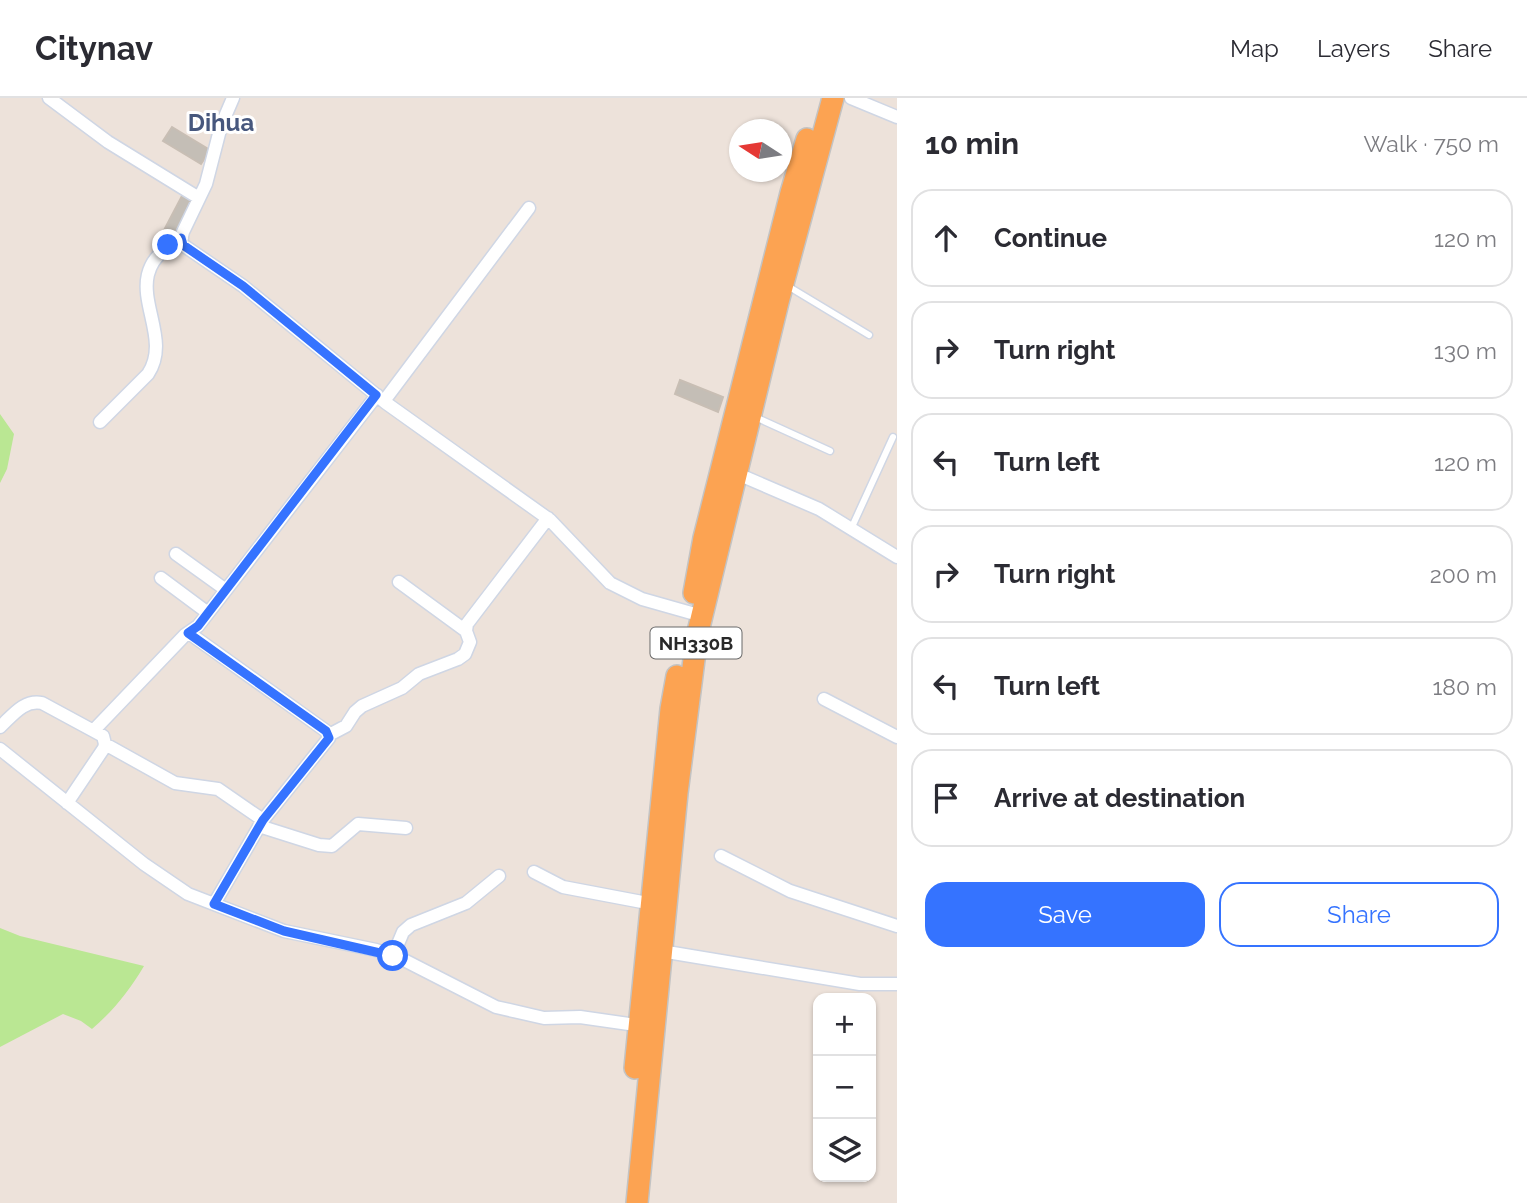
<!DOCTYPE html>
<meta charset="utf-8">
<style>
body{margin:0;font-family:Raleway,sans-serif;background:#f7f7f7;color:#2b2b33}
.controls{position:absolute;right:21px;bottom:21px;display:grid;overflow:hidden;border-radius:14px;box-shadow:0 2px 5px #0004}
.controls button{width:63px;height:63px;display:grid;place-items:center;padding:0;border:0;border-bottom:2px solid #e1e1e2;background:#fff;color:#2b2b33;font:35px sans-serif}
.compass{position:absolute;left:729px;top:21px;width:63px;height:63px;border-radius:50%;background:#fff;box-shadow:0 2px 5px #0004;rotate:282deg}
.stop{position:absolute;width:21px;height:21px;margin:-16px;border:5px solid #3573ff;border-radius:50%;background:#fff}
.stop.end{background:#3573ff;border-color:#fff;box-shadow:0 2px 7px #0008}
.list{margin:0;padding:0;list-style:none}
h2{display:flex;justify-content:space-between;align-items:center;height:91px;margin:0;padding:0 28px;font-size:30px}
h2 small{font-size:23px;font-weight:400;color:#7c7c81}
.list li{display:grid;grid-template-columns:46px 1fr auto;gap:21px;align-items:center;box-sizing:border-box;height:98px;margin:0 14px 14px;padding:0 14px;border:2px solid #e1e1e2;border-radius:21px}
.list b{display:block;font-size:26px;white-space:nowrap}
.list em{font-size:23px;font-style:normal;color:#7c7c81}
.actions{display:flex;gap:14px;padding:21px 28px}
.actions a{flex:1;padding:16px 0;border:2px solid #3573ff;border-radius:21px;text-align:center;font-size:24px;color:#3573ff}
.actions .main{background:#3573ff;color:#fff}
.icon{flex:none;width:38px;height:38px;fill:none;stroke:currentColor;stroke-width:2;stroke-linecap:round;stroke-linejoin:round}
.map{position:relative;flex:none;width:897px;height:1105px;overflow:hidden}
header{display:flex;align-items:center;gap:42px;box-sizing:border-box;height:98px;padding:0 35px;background:#fff;border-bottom:2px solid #e1e1e2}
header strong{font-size:33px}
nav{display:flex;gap:38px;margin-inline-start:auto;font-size:24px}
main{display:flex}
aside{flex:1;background:#fff}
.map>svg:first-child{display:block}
.green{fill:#bae793}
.building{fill:#c4beb6;stroke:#c8beb4;stroke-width:2}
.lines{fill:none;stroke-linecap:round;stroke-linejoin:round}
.service-casing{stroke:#cfd6e4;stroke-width:9}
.minor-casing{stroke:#cfd6e4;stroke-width:15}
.trunk-casing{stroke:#c3c3c3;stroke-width:24}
.service{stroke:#fff;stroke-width:6}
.minor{stroke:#fff;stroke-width:12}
.trunk{stroke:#fca352;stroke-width:21}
.route{stroke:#3573ff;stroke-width:9}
.labels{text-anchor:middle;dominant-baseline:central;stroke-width:6;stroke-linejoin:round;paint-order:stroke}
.shield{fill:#fff;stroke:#696969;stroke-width:2}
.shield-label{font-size:19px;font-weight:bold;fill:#292929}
.quarter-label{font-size:24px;font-weight:bold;fill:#47577d;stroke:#fff}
</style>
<header>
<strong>Citynav</strong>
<nav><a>Map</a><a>Layers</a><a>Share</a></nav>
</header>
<main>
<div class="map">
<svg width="897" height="1105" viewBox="0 0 897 1105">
<rect width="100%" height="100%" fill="#ede2da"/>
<path class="green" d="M0 316 14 336 7 371 0 385Z
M0 830 20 838 144 868C129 893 114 912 92 931L81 923 63 916 0 949Z"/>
<path class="building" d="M172 29 210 52 201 66 163 43Z
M184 94 195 100 174 140 163 134Z
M680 282 723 299 718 314 675 296Z"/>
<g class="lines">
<defs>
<path id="service" d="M786 187 869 237
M753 318 830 353
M851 431 893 339"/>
<path id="minor" d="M49 0 108 44 199 100
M233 0 221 28 206 86 183 134 181 142 183 147 243 188 386 305 550 422 610 485 642 501 702 518
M851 0 897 19
M384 303 529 110
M100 324 148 276C178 231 108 178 182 140
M733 374 819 411 897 459
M176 456 226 492
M161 480 208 515
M399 484 466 533
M189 535 326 633 329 640 263 722 214 806
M824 601 897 639
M0 629C12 618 24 601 42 605L103 638 105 646 104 650 67 705
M94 632 185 537 198 528 377 297
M329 637 346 628 355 614 362 608 402 590 419 576 458 561 465 556 470 544 466 533 467 526 548 420
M105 646 175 685 218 691 263 722
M0 651 144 766 188 796 284 833 376 852 402 861 496 909 544 920 580 919 643 928
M259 728 319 747 332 748 358 726 406 730
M721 758 790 793 897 828
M534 774 563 789 658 807
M661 853 860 886H897
M393 858 403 834 411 827 466 805 499 778"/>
<path id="trunk" d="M694 495 704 440 791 95 807 41
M635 970 671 611 677 578
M637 1105 677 695 697 538 778 204 833 0"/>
</defs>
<use href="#service" class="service-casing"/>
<use href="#minor" class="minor-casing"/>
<use href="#trunk" class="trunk-casing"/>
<use href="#service" class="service"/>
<use href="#minor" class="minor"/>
<use href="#trunk" class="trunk"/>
</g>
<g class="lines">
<path class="route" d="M168 147 181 140 183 147 243 188 376 297 198 528 188 535 326 633 329 640 263 722 214 806 284 833 393 858"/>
</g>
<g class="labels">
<rect class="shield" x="650.5" y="529.5" width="91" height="31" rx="5"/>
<g class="shield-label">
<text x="696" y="545">NH330B</text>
</g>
<g class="quarter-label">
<text x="221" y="24">Dihua</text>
</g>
</g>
</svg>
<div class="controls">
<button>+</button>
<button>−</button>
<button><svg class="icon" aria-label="layers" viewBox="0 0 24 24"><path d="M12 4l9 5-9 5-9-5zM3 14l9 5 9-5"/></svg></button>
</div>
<svg class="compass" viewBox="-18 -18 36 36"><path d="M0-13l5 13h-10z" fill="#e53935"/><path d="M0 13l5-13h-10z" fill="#7c7c81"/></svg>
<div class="stop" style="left:393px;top:858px"></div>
<div class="stop end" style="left:168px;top:147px"></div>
</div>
<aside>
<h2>10 min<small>Walk · 750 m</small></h2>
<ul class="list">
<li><svg class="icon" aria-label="ahead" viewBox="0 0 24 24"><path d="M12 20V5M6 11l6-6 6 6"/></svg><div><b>Continue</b></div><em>120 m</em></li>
<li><svg class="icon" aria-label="right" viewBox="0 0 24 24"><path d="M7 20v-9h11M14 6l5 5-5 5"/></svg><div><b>Turn right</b></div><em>130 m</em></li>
<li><svg class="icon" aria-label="left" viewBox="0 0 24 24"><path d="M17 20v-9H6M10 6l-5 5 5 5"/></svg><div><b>Turn left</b></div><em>120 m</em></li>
<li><svg class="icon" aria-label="right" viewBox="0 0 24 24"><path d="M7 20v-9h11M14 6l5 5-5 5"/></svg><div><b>Turn right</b></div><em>200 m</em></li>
<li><svg class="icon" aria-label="left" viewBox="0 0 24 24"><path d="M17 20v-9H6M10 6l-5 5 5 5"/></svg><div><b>Turn left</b></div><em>180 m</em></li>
<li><svg class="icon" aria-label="arrive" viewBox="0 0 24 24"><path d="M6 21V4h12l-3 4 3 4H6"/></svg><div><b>Arrive at destination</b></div></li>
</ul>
<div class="actions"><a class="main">Save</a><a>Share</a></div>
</aside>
</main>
